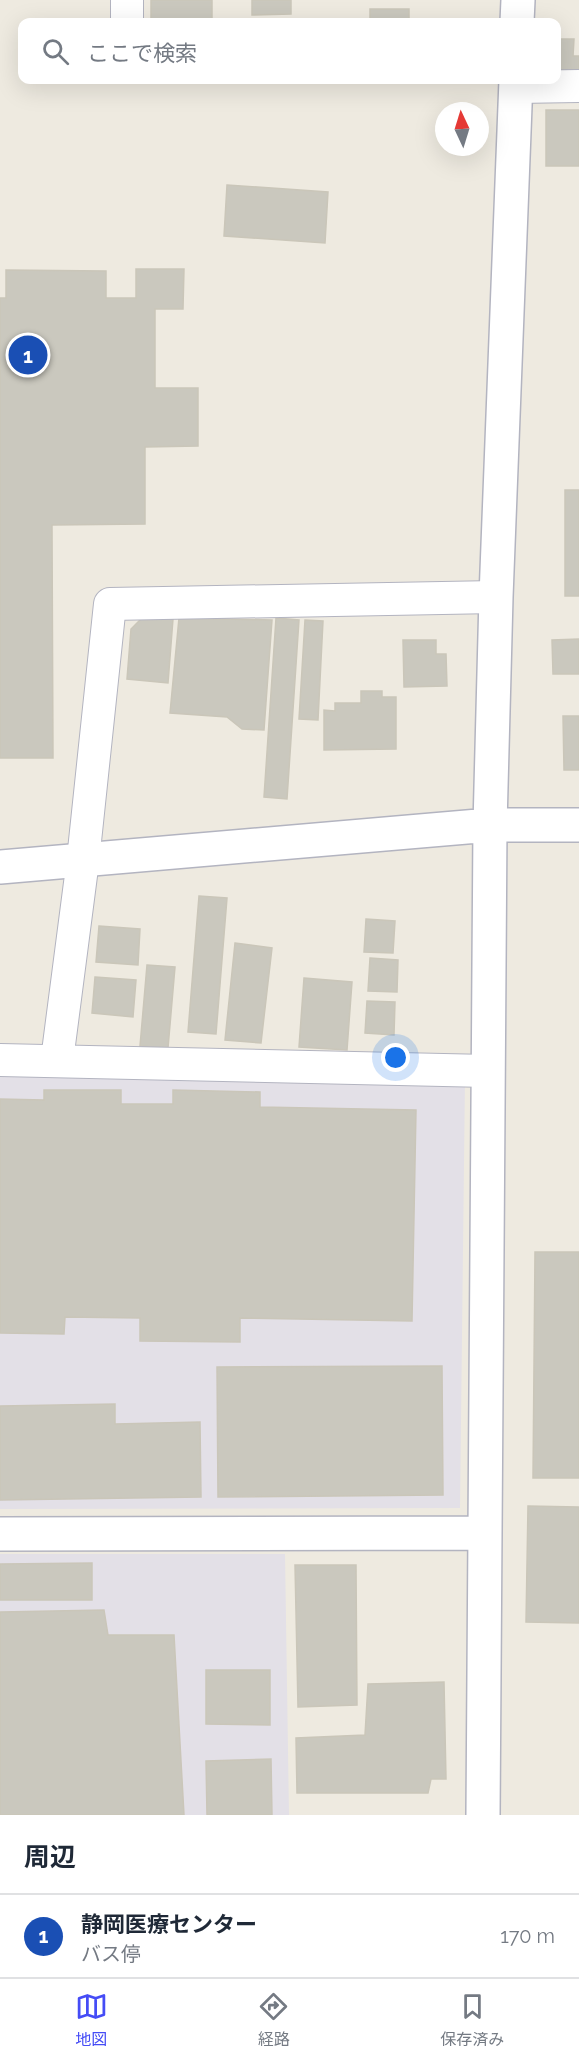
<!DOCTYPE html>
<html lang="ja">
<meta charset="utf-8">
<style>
body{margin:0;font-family:Raleway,"Noto Sans JP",sans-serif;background:#f6f6f7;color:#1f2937}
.compass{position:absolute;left:435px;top:102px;width:54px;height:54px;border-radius:50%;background:#fff;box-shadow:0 6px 24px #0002;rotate:356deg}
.you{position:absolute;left:396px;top:1058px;width:21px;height:21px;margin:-15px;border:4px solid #fff;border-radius:50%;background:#1a73e8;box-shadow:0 0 0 9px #1a73e833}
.badge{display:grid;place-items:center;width:39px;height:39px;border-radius:50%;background:#454cf6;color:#fff;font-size:20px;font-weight:700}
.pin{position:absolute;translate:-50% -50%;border:3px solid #fff;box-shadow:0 2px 6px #0006}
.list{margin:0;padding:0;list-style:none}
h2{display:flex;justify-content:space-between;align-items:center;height:78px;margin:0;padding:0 24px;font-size:26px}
h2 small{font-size:20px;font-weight:400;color:#747a83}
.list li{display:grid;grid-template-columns:39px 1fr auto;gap:18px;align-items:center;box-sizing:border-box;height:84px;padding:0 24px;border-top:2px solid #e0e1e3}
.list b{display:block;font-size:22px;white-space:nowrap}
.list p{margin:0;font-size:20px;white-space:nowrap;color:#747a83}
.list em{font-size:20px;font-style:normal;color:#747a83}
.icon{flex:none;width:33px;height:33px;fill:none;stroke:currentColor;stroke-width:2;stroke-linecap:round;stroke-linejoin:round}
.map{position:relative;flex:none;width:579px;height:1815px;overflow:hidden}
.search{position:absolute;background:#fff;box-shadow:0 6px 24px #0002;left:18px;right:18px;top:18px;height:66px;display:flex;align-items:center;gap:15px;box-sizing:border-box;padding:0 21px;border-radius:12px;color:#747a83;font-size:22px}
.sheet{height:162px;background:#fff}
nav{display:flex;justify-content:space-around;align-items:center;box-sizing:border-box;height:84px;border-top:2px solid #e0e1e3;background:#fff;font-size:16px;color:#747a83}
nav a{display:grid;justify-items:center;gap:3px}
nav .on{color:#454cf6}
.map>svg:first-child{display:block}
.industrial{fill:#e3e0e7}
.building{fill:#cac8be;stroke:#cac6b9;stroke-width:1.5}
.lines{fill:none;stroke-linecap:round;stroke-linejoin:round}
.street-casing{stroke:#b3b4c0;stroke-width:34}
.secondary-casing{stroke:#b3b4c0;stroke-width:36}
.street{stroke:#fff;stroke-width:32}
.secondary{stroke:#fff;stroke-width:33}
</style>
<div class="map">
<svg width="579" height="1815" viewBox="0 0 579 1815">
<rect width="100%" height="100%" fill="#eeeae0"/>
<path class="industrial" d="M0 1073 465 1078 460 1508 0 1509Z
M0 1554H285L289 1815H0Z"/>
<path class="building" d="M151 0H212V22H151Z
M252 0H291V14L252 15Z
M370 9H409V22H370Z
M556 39H574L573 56H579V70H556Z
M546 110H579V166H546Z
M227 185 328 192 325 243 224 236Z
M136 269H184L183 309H155V388H198V446L145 447V524L52 525 53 758H0V298H6V270L106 271V298H136Z
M565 490H579V596H565Z
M144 616 173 619 168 683 127 679 131 629Z
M179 618 272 620 264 730 242 729 227 717 170 713Z
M276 618 299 620 287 799 264 797Z
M305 620 323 621 318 720 299 719Z
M579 639V674H553L552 640Z
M403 640H436V654H446L447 686 404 687Z
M361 691H382V697H396V749L324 750V710L335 711V703H361Z
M563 716H579V770H564Z
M199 896 227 898 216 1034 188 1032Z
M366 919 395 921 393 953 364 952Z
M99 926 140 929 138 965 96 962Z
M235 943 272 948 261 1043 225 1040Z
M370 958 398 960 397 992 368 991Z
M147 965 175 967 168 1048 140 1046Z
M95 977 136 980 133 1017 92 1013Z
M304 978 352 982 347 1050 299 1047Z
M367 1001 395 1002 394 1035 365 1033Z
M44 1090H121V1104H173V1090L260 1092V1107L416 1110 412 1321 240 1318V1342L140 1341V1318L65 1317 64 1334 0 1333V1099L44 1100Z
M535 1252H579V1478H533Z
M442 1366 443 1495 218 1497 217 1367Z
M115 1404V1424L200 1422 201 1497 0 1500V1406Z
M528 1506 579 1507V1623L526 1622Z
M92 1563V1600H0V1564Z
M295 1565H356L357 1705 298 1707Z
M104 1610 108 1635H174L184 1815H0V1612Z
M206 1670H270V1725L206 1724Z
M444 1682 446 1779H431L428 1793H297L296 1738 365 1735 368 1684Z
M271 1759 272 1815H207L206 1761Z"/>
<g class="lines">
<defs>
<path id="street" d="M127 22V0
M516 87 579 86
M0 1060 488 1071
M57 1060 83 860 110 604 496 597"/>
<path id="secondary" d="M517 22 518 0
M0 867 490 825H579
M0 1534 484 1533
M483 1815 490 825 496 597 516 80"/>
</defs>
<use href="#street" class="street-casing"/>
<use href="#secondary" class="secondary-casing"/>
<use href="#street" class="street"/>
<use href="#secondary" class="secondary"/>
</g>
</svg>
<svg class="compass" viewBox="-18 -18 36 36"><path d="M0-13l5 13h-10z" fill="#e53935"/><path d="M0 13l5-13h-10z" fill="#747a83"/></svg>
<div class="you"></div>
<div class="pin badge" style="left:28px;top:355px;background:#1a4fb4">1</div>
<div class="search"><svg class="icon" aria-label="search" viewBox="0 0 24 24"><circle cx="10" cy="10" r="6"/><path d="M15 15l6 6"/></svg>ここで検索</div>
</div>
<section class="sheet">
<h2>周辺<small></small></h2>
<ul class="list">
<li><span class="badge" style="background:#1a4fb4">1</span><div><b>静岡医療センター</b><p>バス停</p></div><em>170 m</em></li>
</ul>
</section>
<nav>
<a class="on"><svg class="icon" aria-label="map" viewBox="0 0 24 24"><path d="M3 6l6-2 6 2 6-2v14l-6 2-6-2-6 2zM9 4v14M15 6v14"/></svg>地図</a>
<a><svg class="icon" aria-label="directions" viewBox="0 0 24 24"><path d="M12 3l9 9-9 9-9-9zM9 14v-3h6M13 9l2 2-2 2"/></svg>経路</a>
<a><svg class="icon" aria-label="saved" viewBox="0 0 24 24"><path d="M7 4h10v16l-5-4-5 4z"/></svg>保存済み</a>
</nav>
